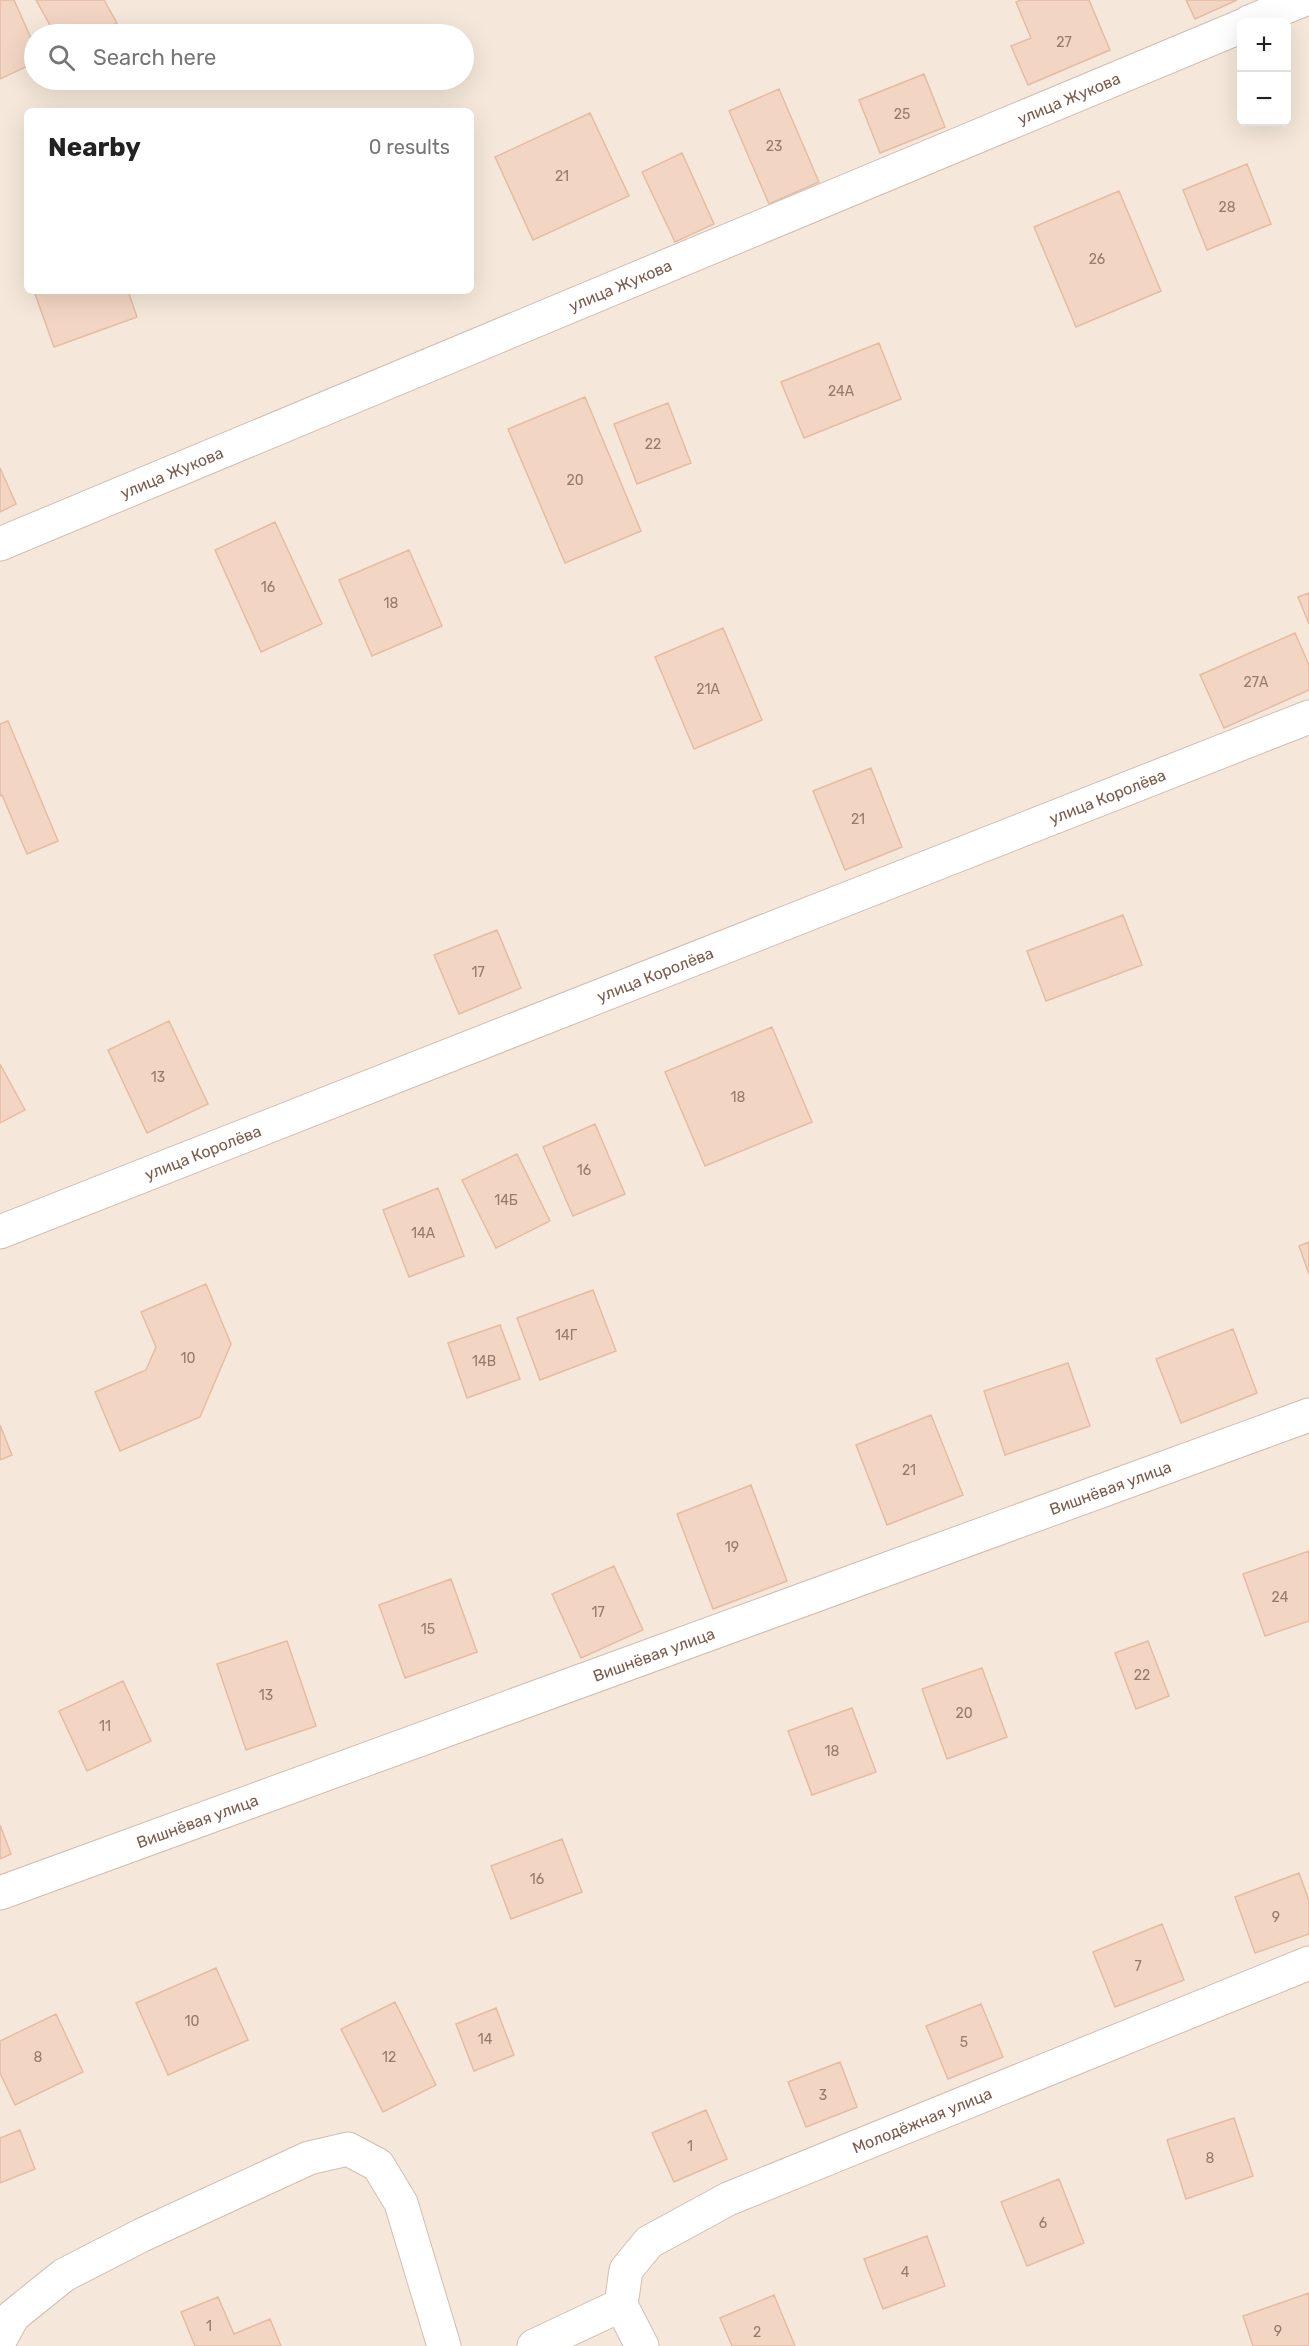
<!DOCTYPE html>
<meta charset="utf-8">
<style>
body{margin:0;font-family:Rubik,sans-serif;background:#f2f2f2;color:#222}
.controls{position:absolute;right:18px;top:18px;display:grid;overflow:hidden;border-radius:9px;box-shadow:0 6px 24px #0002}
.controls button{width:54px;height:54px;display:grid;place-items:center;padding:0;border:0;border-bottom:2px solid #e0e0e0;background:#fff;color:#222;font:30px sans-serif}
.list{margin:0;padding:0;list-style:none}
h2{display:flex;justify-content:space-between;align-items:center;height:78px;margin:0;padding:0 24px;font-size:26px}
h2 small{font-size:20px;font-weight:400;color:#767676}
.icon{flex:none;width:33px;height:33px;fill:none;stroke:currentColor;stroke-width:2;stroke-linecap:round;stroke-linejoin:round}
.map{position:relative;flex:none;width:1309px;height:2346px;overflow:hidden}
.search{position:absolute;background:#fff;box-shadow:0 6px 24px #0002;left:24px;top:24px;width:450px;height:66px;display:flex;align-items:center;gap:15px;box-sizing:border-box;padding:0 21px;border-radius:33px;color:#767676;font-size:22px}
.panel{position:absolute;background:#fff;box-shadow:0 6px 24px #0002;left:24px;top:108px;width:450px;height:186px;border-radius:9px}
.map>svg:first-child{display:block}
.residential{fill:#f5e8da;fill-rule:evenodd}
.building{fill:#f3d5c3;stroke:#e6bba3;stroke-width:1.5}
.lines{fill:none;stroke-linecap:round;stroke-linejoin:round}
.minor-casing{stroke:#d1beb0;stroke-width:35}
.minor{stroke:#fff;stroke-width:33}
.labels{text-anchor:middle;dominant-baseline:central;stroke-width:4.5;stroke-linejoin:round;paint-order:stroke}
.number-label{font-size:14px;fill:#987a6a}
.street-label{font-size:16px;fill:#7a5c4d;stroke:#fffaf3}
</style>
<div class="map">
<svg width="1309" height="2346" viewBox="0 0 1309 2346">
<rect width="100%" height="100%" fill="#fdf6ec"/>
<path class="residential" d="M0 0H1309V2346H0ZM1242 22H1286V122H1242ZM34 34H464V80H34ZM27 111H471V291H27Z"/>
<path class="building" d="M0 0H14L34 45V63L0 79Z
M36 0H104L117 23 94 34H55Z
M1021 0H1089L1110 50 1028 85 1011 46 1031 38 1016 2Z
M1186 0H1237L1195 19Z
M924 74 945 127 880 153 859 100Z
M779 89 819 182 769 204 729 111Z
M590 113 629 196 533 240 495 157Z
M682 153 714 224 675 242 642 172Z
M1247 164 1271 224 1207 250 1183 190Z
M1119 191 1161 291 1076 327 1034 227Z
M34 291H128L137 317 54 347Z
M879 343 901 399 804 438 781 382Z
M585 397 641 531 565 563 508 429Z
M668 403 691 463 637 484 614 424Z
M0 468 16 504 0 512Z
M275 522 322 624 261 652 215 550Z
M409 550 442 626 372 656 339 580Z
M1309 593V624L1298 597Z
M723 628 762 720 694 749 655 657Z
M1295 633 1309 665V690L1224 728 1200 675Z
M8 721 58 841 27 854 2 795 0 796V724Z
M871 768 902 847 845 870 813 791Z
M1123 915 1142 965 1046 1001 1027 951Z
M497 930 521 988 459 1014 434 955Z
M169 1021 208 1104 147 1133 108 1050Z
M772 1027 812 1122 705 1166 665 1072Z
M0 1064 25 1110 0 1123Z
M595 1124 625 1194 573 1216 543 1147Z
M517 1154 550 1221 496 1248 462 1180Z
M438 1188 464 1256 409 1277 383 1210Z
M1309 1242V1274L1299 1246Z
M206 1284 231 1344 200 1417 120 1451 95 1392 146 1370 156 1347 141 1312Z
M593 1290 616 1351 540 1380 517 1318Z
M500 1325 520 1379 467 1398 448 1343Z
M1233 1329 1257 1393 1181 1423 1156 1359Z
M1068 1363 1090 1426 1005 1455 984 1391Z
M931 1415 963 1495 887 1525 856 1445Z
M0 1425 12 1455 0 1460Z
M751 1485 787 1581 713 1609 677 1514Z
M1309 1551V1621L1265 1636 1243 1574Z
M614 1566 643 1630 581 1658 552 1594Z
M451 1579 477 1652 405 1678 379 1605Z
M287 1641 316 1726 246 1750 217 1664Z
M1148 1641 1169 1696 1136 1709 1115 1653Z
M982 1668 1007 1737 947 1759 922 1689Z
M123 1681 151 1741 87 1771 59 1711Z
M852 1708 876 1772 812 1795 788 1731Z
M0 1825 11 1854 0 1859Z
M562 1839 582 1892 511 1919 491 1866Z
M1299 1873 1309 1901V1934L1255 1953 1235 1897Z
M1162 1924 1184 1980 1115 2007 1093 1952Z
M216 1968 248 2040 168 2075 136 2003Z
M395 2002 436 2085 383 2112 341 2029Z
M981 2004 1003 2057 948 2079 926 2026Z
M496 2008 514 2055 474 2071 456 2024Z
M56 2014 83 2072 15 2105 0 2073V2041Z
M840 2062 857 2107 806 2127 788 2082Z
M706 2110 727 2159 674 2182 652 2133Z
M1234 2118 1253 2176 1186 2199 1167 2140Z
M20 2130 35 2169 0 2183V2138Z
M1059 2179 1084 2243 1027 2266 1001 2202Z
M927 2236 945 2286 883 2309 864 2259Z
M1309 2293V2346H1253L1243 2316Z
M774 2295 795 2346H732L720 2318Z
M218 2297 234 2334 270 2319 281 2346H195L181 2312Z"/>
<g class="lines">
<defs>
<g id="minor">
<path d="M1249 22 1303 0"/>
<path id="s1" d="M0 544 1242 26"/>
<path id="s2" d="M0 1232 1309 717"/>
<path id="s3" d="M0 1893 1309 1415"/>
<path d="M0 2340 13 2316 64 2275 142 2235 309 2158 348 2149 378 2165 401 2203 444 2346"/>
<path d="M534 2346 621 2305"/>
<path id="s4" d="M642 2346 621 2305 626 2270 649 2242 728 2199 1309 1963"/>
</g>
</defs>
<use href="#minor" class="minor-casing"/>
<use href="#minor" class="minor"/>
</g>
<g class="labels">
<g class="number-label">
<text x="1064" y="42">27</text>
<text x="902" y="114">25</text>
<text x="774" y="146">23</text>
<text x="562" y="176">21</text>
<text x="1227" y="207">28</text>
<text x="1097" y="259">26</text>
<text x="841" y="391">24А</text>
<text x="653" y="444">22</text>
<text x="575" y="480">20</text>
<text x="268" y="587">16</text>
<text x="391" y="603">18</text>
<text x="1256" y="682">27А</text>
<text x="708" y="689">21А</text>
<text x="858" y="819">21</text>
<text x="478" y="972">17</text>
<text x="158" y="1077">13</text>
<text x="738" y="1097">18</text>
<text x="584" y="1170">16</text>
<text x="506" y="1200">14Б</text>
<text x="423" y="1233">14А</text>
<text x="566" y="1335">14Г</text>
<text x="188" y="1358">10</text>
<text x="484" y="1361">14В</text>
<text x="909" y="1470">21</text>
<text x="732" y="1547">19</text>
<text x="1280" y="1597">24</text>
<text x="598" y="1612">17</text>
<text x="428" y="1629">15</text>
<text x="1142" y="1675">22</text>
<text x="266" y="1695">13</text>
<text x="964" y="1713">20</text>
<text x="105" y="1726">11</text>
<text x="832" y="1751">18</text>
<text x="537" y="1879">16</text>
<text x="1276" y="1917">9</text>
<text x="1138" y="1966">7</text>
<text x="192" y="2021">10</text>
<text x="485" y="2039">14</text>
<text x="964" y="2042">5</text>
<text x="38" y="2057">8</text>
<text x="389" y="2057">12</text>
<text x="823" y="2095">3</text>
<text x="690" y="2146">1</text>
<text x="1210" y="2158">8</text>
<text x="1043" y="2223">6</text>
<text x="905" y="2272">4</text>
<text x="209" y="2326">1</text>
<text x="1278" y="2331">9</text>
<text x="757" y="2332">2</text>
</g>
<g class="street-label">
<text stroke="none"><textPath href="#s1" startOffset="1158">улица Жукова</textPath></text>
<text stroke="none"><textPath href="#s1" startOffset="672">улица Жукова</textPath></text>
<text stroke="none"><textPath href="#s1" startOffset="186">улица Жукова</textPath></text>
<text stroke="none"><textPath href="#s2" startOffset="1190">улица Королёва</textPath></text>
<text stroke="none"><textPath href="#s2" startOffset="704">улица Королёва</textPath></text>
<text stroke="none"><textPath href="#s2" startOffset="218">улица Королёва</textPath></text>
<text stroke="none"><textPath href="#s3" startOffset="1182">Вишнёвая улица</textPath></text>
<text stroke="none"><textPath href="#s3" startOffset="696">Вишнёвая улица</textPath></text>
<text stroke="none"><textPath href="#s3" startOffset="210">Вишнёвая улица</textPath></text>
<text stroke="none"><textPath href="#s4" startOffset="417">Молодёжная улица</textPath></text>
</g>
</g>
</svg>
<div class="controls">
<button>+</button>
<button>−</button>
</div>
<div class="search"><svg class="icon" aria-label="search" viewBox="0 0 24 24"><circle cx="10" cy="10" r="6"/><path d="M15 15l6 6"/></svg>Search here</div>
<section class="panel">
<h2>Nearby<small>0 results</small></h2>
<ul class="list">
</ul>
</section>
</div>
